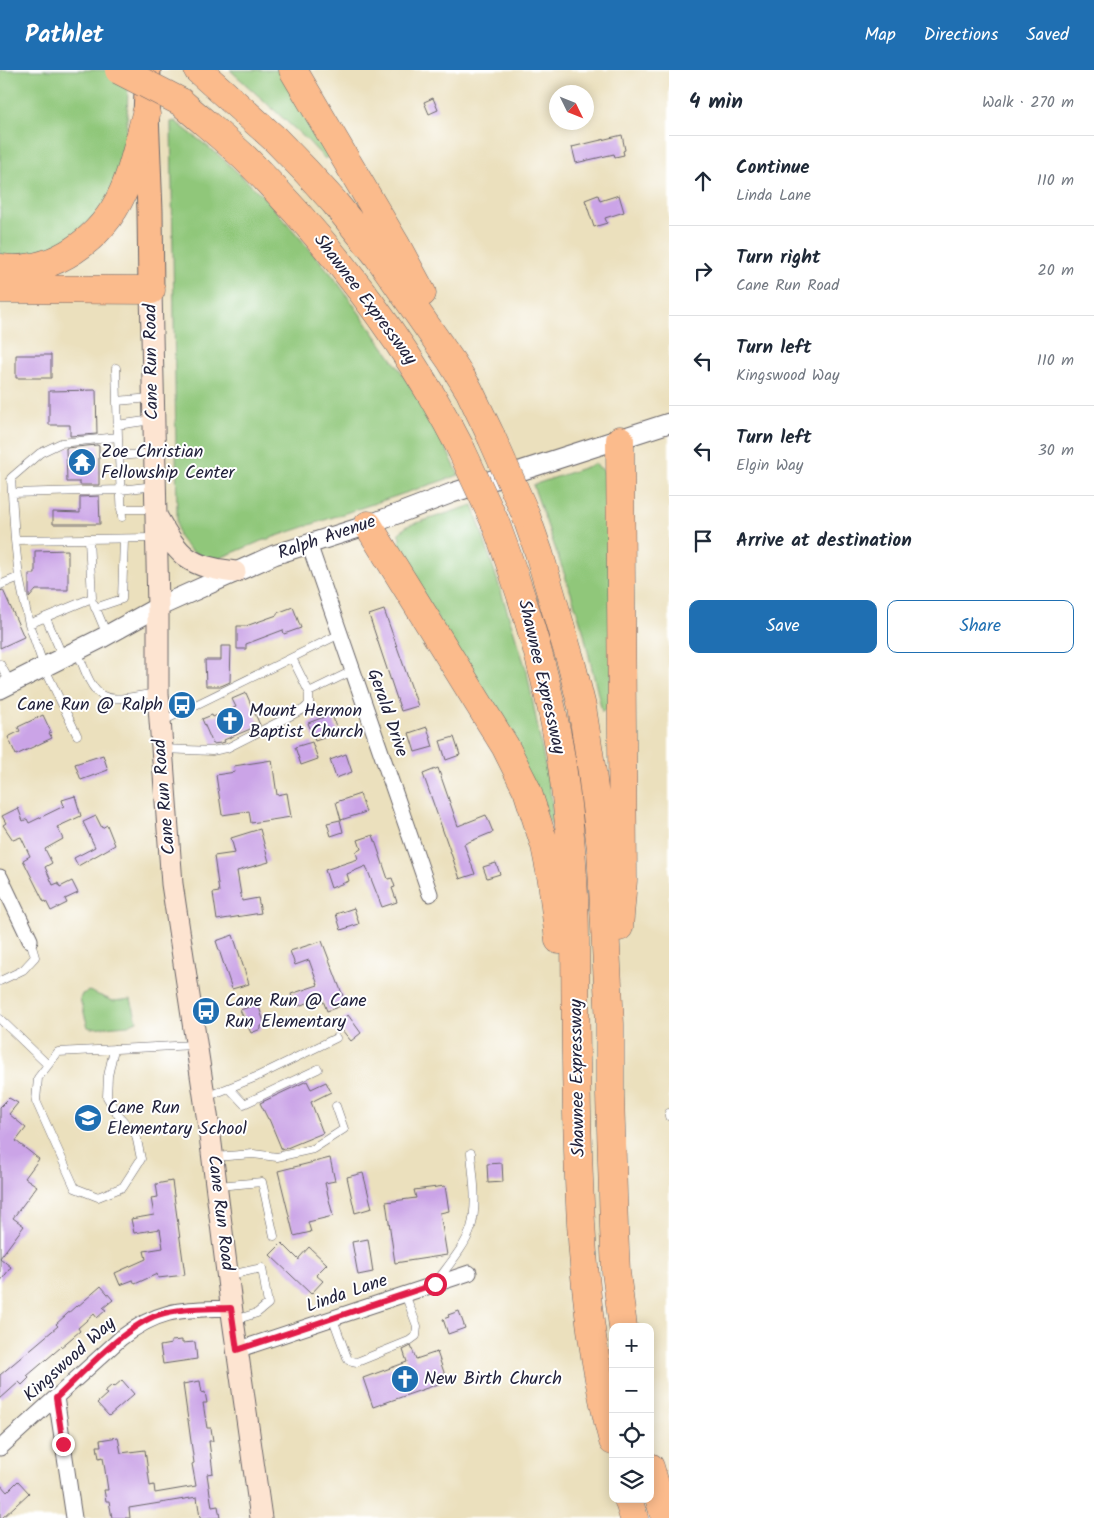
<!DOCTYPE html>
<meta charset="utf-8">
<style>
body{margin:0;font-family:Kalam,sans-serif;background:#f2f2f3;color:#1f2937}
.controls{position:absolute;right:15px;bottom:15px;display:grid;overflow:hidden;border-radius:10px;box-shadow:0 2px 12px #0003}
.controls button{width:45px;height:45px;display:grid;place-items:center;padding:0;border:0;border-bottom:1px solid #e0e1e3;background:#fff;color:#1f2937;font:25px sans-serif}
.compass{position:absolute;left:549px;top:15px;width:45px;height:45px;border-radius:50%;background:#fff;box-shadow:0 2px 12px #0003;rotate:133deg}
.stop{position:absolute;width:15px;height:15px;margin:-11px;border:4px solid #e11d48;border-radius:50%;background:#fff}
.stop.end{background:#e11d48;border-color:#fff;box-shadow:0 1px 5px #0008}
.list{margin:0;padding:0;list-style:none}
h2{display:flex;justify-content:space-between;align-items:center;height:65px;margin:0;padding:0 20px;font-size:21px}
h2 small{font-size:16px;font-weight:400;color:#747a83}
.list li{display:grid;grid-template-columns:32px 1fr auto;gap:15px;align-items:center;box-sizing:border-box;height:90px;padding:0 20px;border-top:1px solid #e0e1e3}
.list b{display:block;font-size:19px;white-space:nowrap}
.list p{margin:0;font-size:16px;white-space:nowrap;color:#747a83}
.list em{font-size:16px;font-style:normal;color:#747a83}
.actions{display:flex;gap:10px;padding:15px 20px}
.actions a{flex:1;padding:11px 0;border:1px solid #1f6fb2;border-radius:10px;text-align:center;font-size:18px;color:#1f6fb2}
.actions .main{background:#1f6fb2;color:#fff}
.icon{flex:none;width:28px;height:28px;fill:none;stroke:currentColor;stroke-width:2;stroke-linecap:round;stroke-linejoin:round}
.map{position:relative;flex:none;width:669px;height:1448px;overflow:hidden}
header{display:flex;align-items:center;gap:30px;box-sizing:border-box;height:70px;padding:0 25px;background:#1f6fb2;color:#fff}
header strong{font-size:24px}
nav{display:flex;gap:28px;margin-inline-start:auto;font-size:18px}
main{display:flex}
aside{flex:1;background:#fff}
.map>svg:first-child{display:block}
.green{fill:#90c77a;stroke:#59745a}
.building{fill:#cba4e7}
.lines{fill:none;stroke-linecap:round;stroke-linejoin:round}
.service-casing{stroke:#686468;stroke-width:9}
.minor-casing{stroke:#686468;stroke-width:17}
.tertiary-casing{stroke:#686468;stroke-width:21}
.secondary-casing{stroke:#686468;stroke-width:23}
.trunk-casing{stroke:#686468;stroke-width:27}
.motorway-casing{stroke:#686468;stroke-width:29}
.service{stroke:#fff;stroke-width:8}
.minor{stroke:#fff;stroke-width:15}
.tertiary{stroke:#fff;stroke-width:19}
.secondary{stroke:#fde4d1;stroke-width:21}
.trunk{stroke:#fbbb8c;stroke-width:25}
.motorway{stroke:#fbbb8c;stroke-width:28}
.motorway-bridge-casing{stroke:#686468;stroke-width:29;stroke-linecap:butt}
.motorway-bridge{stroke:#fbbb8c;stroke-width:28}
.route{stroke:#e11d48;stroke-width:6}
.labels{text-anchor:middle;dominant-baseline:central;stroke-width:4;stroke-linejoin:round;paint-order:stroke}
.street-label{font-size:18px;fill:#22223b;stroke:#fff}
.poi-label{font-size:18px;fill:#22223b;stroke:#fff;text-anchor:start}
</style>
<header>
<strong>Pathlet</strong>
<nav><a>Map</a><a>Directions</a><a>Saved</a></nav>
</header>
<main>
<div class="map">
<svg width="669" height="1448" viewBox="0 0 669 1448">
<rect width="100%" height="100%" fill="#fff"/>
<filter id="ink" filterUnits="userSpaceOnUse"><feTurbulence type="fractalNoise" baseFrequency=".02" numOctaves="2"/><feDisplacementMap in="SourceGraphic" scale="10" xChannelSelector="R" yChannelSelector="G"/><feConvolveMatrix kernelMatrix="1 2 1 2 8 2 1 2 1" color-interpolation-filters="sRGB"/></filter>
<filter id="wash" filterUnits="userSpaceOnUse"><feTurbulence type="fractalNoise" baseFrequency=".0096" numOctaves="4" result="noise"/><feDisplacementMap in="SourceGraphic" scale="20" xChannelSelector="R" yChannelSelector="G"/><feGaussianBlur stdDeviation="1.12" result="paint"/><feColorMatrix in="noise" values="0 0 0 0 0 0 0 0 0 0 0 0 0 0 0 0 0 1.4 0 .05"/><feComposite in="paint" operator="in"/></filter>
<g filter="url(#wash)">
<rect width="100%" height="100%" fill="#ebe0bd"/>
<path class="green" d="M0 0H109L128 15 126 89 106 137 55 181 0 188Z
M230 0H286L334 81 325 89 307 70Z
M175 51 221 87 265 128 333 206 400 300 432 350 459 405 259 472 220 488C204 490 186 481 179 466 177 459 177 452 177 445L171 52Z
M595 394 604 401 610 413 612 635 602 642 583 560 571 523 533 415Z
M473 435 527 602 552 731V753L551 754 399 480 400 466 398 464 407 456Z
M89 921 113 931 131 929 137 951 128 955 91 958 88 957 80 929 82 924Z"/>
<g id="blocks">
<path class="building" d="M433 28 438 40 429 44 424 32Z
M622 65 625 80 623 81 624 85 615 87 614 84 576 93 572 77Z
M598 125 600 131 619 125 624 142 605 148 607 153 594 157 585 130Z
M16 285H51V308H16Z
M96 320 97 364 70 366V355H49V321Z
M97 375 99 376V415H80V412H67L66 378Z
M99 426 100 454H53V442L80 443V427Z
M68 480V520H36L29 528V504H35V481Z
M3 520 24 567 0 578V521Z
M293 537 301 558 284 564 283 560 246 574V579H237V556H246L277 545V543Z
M384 540 418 636 401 641 369 545Z
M221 576H231L230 612 221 616H206L205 590H221Z
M246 623 260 655 224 670 225 672 221 673 213 674 202 649 212 645 213 647 236 637 232 629Z
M332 644 338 663 315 671 308 653Z
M43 645 51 662 49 663 52 668 16 685 8 667 20 661 18 657Z
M427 657 433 677 415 682 409 663Z
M454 667 460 685 446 690 440 671Z
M312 672 318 689 301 695 295 677Z
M346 684 352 702 336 708 330 690Z
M103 685 108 700 81 710 75 694Z
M272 690 277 725 287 723 291 747 251 753 249 741 222 745 216 705 235 702 234 696Z
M438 698 458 756 486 745 493 762 464 774 475 804 460 809 423 704Z
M360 724 366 742 341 750 336 732Z
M75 726 81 746 57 757 63 769 45 779 52 793 45 797 53 815 58 813 60 817 72 811 78 823 65 829 67 833 51 841 46 831 44 832 23 790 30 786 21 767 13 770 3 755 6 753 2 746 18 738 23 751 27 749 29 753 64 736 62 730Z
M96 746 102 758 107 755 115 775 78 796 74 788 95 777 83 752Z
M340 750 343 762 331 766 327 753Z
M260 759 269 792 237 801 242 831 258 828 261 843 217 850 213 823 219 822 214 786 235 783 231 768Z
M373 765 388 809 392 808 395 817 392 818 397 832 382 837 366 796 347 804 349 811 331 818 325 800 358 789 356 782 361 779 358 770Z
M496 793 500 804 487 808 483 797Z
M354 838 359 854 341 860 336 844Z
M233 865 249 914 232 919 216 871Z
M322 871 346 934 327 941 322 928 295 937 291 924 318 915 309 890 295 895 290 881Z
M258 934 265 955 261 956V959L251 963 240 940Z
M348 945 361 963 351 971 337 954Z
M307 1011 311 1019 326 1012 331 1022 311 1032 323 1063 282 1080 269 1049H268L260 1033Z
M9 1028 18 1033 9 1044 26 1058 16 1071 39 1089 25 1108 37 1116 13 1148 24 1156 0 1188V1037Z
M330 1088 335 1111 325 1113 333 1146 308 1152 311 1162 294 1166 278 1101Z
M502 1093 503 1112 488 1113 487 1094Z
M363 1103 372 1138 355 1143 347 1107Z
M172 1111 185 1205 158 1208 157 1204 135 1214 133 1210 120 1215 115 1203 146 1189 144 1181 163 1178 160 1159 134 1163 131 1149 154 1145 151 1128 158 1127 156 1114Z
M445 1116 449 1141 440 1143 447 1185 395 1193 386 1132 416 1128 414 1120Z
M368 1169 373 1202 358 1205 352 1172Z
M282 1173 299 1190V1188L309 1177 327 1194 316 1205 323 1211 311 1224 270 1185Z
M0 1188 11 1197 0 1212Z
M101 1216 113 1230 103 1238 106 1240 97 1248 94 1244 78 1258 80 1261 27 1306 29 1308 22 1315 19 1312 0 1329V1305L58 1256 56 1254 76 1236 77 1237Z
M459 1241 465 1258 448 1264 443 1249 449 1247 448 1245Z
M182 1270V1273L195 1272 197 1289 163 1294 160 1276 171 1274V1271Z
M411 1276 416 1289 437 1282 447 1311 373 1337 363 1308 407 1292 403 1280Z
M122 1310 134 1324 109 1346 97 1333 107 1324 104 1322 112 1315 114 1317Z
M200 1311 202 1323 205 1322 207 1333H203L207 1358H211L213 1371H209L213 1403 207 1404 212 1437 218 1436 220 1448H200L197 1427 129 1438 130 1448H112L109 1431H106L104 1420H108L103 1387 99 1388 97 1376H101L100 1370 118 1367 121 1383 145 1380 150 1416 154 1415 155 1423 196 1416 192 1394 194 1393 183 1314Z
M18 1411 29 1423 2 1448H0V1414L7 1422Z"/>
</g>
</g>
<g filter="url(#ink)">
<use href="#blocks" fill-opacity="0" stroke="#686468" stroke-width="1"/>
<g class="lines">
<defs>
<path id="service" d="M117 331 151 328
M117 355 152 350
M118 367 122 447
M118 386 154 383
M12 423 120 420 155 416
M121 439H153
M89 469 92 528 29 554 19 507 15 470 154 468
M15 470 11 408 40 383 61 373 118 367 116 298
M0 515 19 507
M94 534 107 565
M95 538 122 529 124 469
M46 548 63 587
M29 554 44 597 77 665
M77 580C97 635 100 633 156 623
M292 588 309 622 352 601
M0 594 11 614
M163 651 340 564
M162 679 212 681 227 678 304 639 309 634V622
M0 911 23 900 35 887 30 870
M0 949 48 995
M114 979 108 1006 107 1027 118 1045 136 1065 141 1089 123 1117 98 1127 75 1118 36 1031 38 1008 58 982 194 975
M229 1018 244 1034 318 999
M206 1027 256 1007 336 968
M669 1043V1046
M215 1087 253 1084 277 1087 313 1079 344 1059 336 1036
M218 1116 262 1112 274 1166
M230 1205 262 1198 268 1234 257 1243 235 1250
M437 1211C448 1196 466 1175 471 1158 478 1133 473 1108 471 1083
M333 1249 348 1290 357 1292 409 1271 416 1266 417 1256 405 1224"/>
<path id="minor" d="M309 474 430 824
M0 807 30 870
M237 1280 469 1203
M56 1327 74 1448
M0 1378 121 1268C161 1237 183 1240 231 1238"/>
<path id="tertiary" d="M0 619 102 568 158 537 274 485 368 455 452 423 669 353"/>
<path id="secondary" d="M151 220 158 537V623L172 814 209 1058 233 1250 261 1448
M157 447C180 488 188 496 235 502"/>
<path id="trunk" d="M148 0 146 44 150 141 151 220"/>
<path id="motorway" d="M198 0 275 69 305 100 334 132 377 185 451 291 469 320 491 366
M293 0 395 173 422 223
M181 32C203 52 228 71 249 92 335 179 406 271 461 379
M0 198C53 205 102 169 123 122 134 98 139 70 146 44
M0 219 151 220
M525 443 539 483 571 592 582 637 592 702 601 779 610 954V1025L614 1158 616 1202 623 1257
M495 452C518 513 538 575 552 640 565 700 571 764 574 826 576 880 575 935 576 990 578 1116 580 1248 613 1371
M368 455 505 676 527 720 545 776 552 811 559 870
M619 857 623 810 620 370
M650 1397 665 1448
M628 1429 634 1448"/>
</defs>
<use href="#service" class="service-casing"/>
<use href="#minor" class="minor-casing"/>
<use href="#tertiary" class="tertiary-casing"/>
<use href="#secondary" class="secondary-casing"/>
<use href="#trunk" class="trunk-casing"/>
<use href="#motorway" class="motorway-casing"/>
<use href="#service" class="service"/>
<use href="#minor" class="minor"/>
<use href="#tertiary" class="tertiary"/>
<use href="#secondary" class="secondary"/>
<use href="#trunk" class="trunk"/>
<use href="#motorway" class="motorway"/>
<defs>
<path id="motorway-bridge" d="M119 0 181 32
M491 366 525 443
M461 379 495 452"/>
</defs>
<use href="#motorway-bridge" class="motorway-bridge-casing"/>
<use href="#motorway-bridge" class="motorway-bridge"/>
</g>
</g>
<g class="lines" filter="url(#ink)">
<path class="route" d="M63 1374 56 1328C83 1303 125 1256 158 1245 181 1237 207 1239 231 1238L237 1280 435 1214"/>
</g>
<defs>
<symbol id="temple-disc" viewBox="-11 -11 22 22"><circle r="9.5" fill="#1f6fb2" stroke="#fff"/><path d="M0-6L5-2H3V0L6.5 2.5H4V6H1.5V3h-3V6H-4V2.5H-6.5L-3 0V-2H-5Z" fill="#fff"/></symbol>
<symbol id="bus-disc" viewBox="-11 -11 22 22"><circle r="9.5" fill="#1f6fb2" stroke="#fff"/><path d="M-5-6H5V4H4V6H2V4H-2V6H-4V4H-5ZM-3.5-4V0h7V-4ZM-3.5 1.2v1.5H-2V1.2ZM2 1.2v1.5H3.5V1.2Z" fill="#fff"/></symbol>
<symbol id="church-disc" viewBox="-11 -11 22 22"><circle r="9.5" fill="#1f6fb2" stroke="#fff"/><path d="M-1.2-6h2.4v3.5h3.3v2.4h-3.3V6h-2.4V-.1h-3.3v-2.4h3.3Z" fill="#fff"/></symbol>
<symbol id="school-disc" viewBox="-11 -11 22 22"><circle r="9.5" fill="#1f6fb2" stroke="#fff"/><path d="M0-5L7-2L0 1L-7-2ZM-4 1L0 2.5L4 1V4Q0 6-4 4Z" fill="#fff"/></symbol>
</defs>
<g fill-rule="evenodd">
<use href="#temple-disc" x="66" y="376" width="32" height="32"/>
<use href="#bus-disc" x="166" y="619" width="32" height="32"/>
<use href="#church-disc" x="214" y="635" width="32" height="32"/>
<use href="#bus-disc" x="190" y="925" width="32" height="32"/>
<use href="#school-disc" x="72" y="1032" width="32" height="32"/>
<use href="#church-disc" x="389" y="1293" width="32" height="32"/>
</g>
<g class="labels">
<g class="street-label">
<text transform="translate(365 230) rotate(53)">Shawnee Expressway</text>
<text transform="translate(152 292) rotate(-91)">Cane Run Road</text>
<text transform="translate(327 468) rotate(-19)">Ralph Avenue</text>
<text transform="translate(541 607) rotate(77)">Shawnee Expressway</text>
<text transform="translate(387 643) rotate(71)">Gerald Drive</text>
<text transform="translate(165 727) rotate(-95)">Cane Run Road</text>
<text transform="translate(578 1008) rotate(-91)">Shawnee Expressway</text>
<text transform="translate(220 1143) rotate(83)">Cane Run Road</text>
<text transform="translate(347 1224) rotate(-19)">Linda Lane</text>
<text transform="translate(70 1290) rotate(-42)">Kingswood Way</text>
</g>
<g class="poi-label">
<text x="101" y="382">Zoe Christian<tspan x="101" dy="21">Fellowship Center</tspan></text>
<text x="163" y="635" text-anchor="end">Cane Run @ Ralph</text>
<text x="249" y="641">Mount Hermon<tspan x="249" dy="21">Baptist Church</tspan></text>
<text x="225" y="931">Cane Run @ Cane<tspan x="225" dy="21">Run Elementary</tspan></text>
<text x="107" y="1038">Cane Run<tspan x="107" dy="21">Elementary School</tspan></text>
<text x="424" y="1309">New Birth Church</text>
</g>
</g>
</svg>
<div class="controls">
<button>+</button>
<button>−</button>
<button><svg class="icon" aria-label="locate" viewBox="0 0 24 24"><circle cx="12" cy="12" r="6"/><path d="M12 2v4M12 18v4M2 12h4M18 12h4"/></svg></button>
<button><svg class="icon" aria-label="layers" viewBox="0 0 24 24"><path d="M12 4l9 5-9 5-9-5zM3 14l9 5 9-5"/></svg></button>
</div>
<svg class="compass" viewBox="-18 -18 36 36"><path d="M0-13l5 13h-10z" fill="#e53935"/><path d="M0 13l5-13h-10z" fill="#747a83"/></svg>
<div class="stop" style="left:435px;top:1214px"></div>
<div class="stop end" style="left:63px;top:1374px"></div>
</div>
<aside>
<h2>4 min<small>Walk · 270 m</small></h2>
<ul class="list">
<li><svg class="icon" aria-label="ahead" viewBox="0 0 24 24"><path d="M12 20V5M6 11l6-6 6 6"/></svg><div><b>Continue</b><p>Linda Lane</p></div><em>110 m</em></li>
<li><svg class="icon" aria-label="right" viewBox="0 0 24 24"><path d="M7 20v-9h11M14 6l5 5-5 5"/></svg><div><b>Turn right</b><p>Cane Run Road</p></div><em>20 m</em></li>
<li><svg class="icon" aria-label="left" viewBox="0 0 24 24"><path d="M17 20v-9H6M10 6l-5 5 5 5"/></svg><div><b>Turn left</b><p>Kingswood Way</p></div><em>110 m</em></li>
<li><svg class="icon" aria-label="left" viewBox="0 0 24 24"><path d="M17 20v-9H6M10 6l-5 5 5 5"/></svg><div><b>Turn left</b><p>Elgin Way</p></div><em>30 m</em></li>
<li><svg class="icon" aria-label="arrive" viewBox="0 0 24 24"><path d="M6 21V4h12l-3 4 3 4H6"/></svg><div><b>Arrive at destination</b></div></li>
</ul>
<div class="actions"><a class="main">Save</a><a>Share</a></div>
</aside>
</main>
